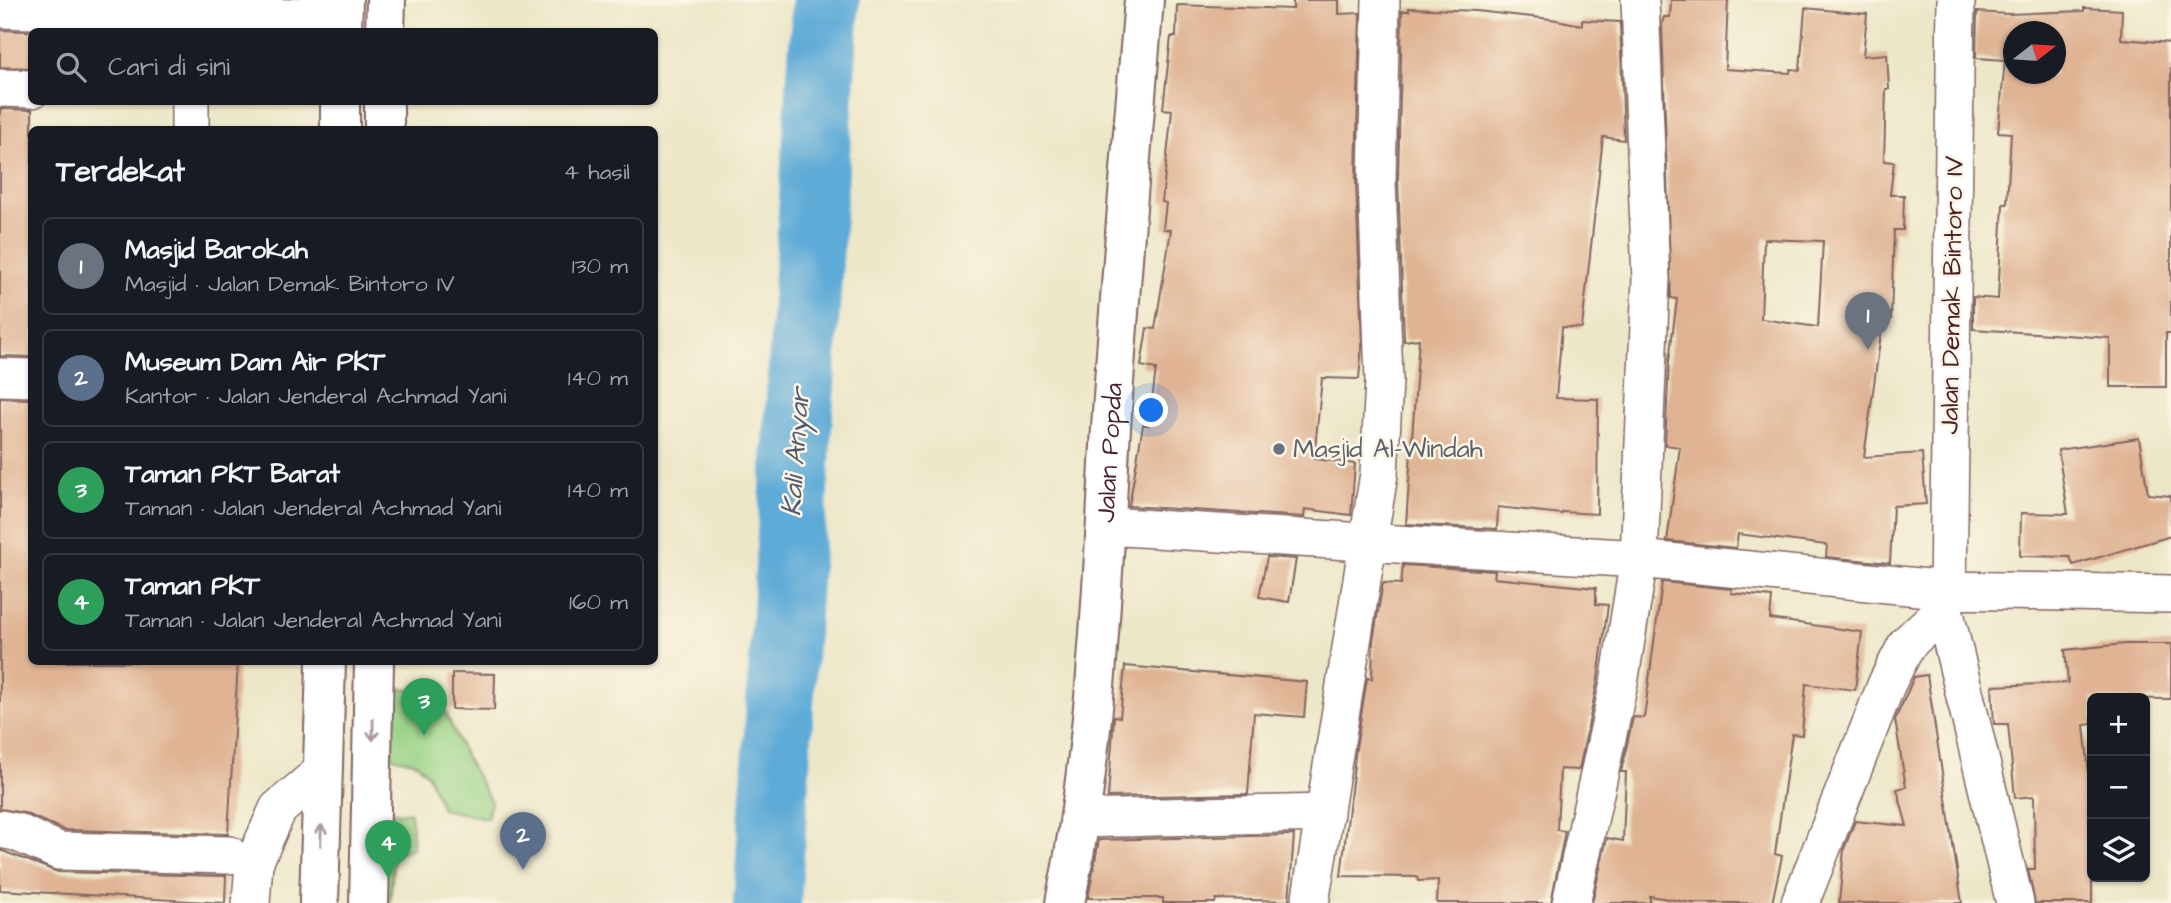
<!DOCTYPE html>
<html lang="id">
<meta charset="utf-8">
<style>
body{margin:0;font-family:"Architects Daughter",sans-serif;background:#20242c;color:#f1f3f6}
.controls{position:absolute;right:21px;bottom:21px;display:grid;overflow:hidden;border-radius:10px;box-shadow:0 2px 5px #0004}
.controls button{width:63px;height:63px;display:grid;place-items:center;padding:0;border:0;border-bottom:2px solid #363941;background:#171b24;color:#f1f3f6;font:35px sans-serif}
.compass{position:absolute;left:2003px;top:21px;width:63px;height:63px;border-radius:50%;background:#171b24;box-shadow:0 2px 5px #0004;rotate:73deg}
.you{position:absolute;left:1152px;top:411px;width:24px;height:24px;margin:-18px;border:5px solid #fff;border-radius:50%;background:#1a73e8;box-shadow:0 0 0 10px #1a73e833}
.badge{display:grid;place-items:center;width:46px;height:46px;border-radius:50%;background:#ea580c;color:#fff;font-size:23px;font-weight:700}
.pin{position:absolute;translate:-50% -58px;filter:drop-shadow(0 2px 4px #0008)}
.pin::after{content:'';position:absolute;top:37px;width:24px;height:21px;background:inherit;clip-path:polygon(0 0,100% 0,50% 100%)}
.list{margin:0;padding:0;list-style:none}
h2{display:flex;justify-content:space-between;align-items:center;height:91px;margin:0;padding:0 28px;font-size:30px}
h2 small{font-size:23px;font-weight:400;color:#9ea1a6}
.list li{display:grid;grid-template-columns:46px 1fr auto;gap:21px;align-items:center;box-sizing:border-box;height:98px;margin:0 14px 14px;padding:0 14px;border:2px solid #363941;border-radius:10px}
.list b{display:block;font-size:26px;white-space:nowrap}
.list p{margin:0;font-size:23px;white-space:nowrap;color:#9ea1a6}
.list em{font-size:23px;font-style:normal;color:#9ea1a6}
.icon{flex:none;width:38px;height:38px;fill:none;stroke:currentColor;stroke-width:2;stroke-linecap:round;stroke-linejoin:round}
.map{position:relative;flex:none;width:2171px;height:903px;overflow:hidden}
.search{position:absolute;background:#171b24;box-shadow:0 2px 5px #0004;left:28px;top:28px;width:630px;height:77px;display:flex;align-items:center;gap:18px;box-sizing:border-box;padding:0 24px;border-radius:10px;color:#9ea1a6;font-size:26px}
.panel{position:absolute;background:#171b24;box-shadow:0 2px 5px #0004;left:28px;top:126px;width:630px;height:539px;border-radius:10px}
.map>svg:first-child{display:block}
.green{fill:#98d285;stroke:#717858;stroke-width:2}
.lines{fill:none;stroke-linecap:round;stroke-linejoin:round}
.river{stroke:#5eabd7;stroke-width:68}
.building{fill:#dfb393;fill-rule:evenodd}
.minor-casing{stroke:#836562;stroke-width:40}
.major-casing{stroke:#836562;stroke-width:42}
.minor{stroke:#fff;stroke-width:37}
.major{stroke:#fff;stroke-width:38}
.oneway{stroke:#ae9aa0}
.worship-dot{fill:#6b7280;stroke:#fcf5e5;stroke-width:2.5}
.labels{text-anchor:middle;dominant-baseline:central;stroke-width:5;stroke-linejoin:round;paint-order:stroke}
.street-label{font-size:26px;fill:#4a1f2b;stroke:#fcf5e5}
.worship-label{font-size:26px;fill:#5b616d;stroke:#fcf5e5;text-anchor:start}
.water-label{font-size:28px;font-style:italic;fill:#525770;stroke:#fcf5e5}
</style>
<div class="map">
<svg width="2171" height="903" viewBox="0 0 2171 903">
<rect width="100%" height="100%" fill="#fcf5e5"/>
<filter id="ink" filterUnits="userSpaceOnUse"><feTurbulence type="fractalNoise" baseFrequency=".0143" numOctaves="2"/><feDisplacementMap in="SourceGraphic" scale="14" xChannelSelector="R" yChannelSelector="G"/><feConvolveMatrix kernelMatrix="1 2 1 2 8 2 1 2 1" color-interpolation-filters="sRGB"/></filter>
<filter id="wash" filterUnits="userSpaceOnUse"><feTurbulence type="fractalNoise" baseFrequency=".00686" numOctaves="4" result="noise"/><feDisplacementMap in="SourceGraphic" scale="28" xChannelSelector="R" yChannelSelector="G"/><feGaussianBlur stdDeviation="1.57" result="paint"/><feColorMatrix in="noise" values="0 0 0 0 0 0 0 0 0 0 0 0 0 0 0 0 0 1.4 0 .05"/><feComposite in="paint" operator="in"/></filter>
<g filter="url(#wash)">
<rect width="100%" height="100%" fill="#ede7c9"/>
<path class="green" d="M393 688 436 691 464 754 491 802 487 818 442 809 428 775 417 763 392 757Z
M387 812 411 813 413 848 394 854 390 903H382Z"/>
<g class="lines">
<path class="river" d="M767 903 826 0"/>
</g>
<g id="blocks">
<path class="building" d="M1293 0H1339V14L1360 13 1356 180 1362 345 1359 379 1322 378 1314 459 1355 464 1351 515 1305 509 1304 517 1129 506 1143 425H1149L1156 369 1141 366 1147 328 1155 329 1171 230 1163 229 1166 203 1162 202 1172 110 1163 109 1171 37H1176L1177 5 1293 9Z
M1671 0H1728L1725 69 1790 73 1791 69 1800 70 1805 8 1867 14 1863 56 1887 54 1889 89H1886L1884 161 1894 162 1890 195H1904L1903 230H1894L1891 319H1883L1864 457 1922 453 1926 504 1893 506 1890 563 1826 557 1827 545 1738 534 1736 548 1667 541 1680 447 1665 445 1669 361 1677 299 1671 298 1662 24 1664 17H1670ZM1764 239 1823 241 1818 327 1761 319Z
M1409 8 1476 11 1551 19 1582 25V20L1620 22 1624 140 1603 137 1582 328 1562 327 1556 398 1598 399 1597 514 1563 512 1562 514 1498 507 1497 529 1406 524 1419 339 1404 341 1398 180 1402 11H1409Z
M2084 8 2122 10 2121 39 2171 43V333H2166V387H2110V338L1973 329V297L1998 299 2003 204H2007L2011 133 1998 132 2005 60 1976 58 1977 12 2008 14 2084 11ZM2013 32H2055V74H2013Z
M0 30 48 32H32V68L0 67Z
M0 109 32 110V357L0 356Z
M0 398 32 399V662H238L228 834 64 830 24 813 0 809Z
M2139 438 2148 494 2171 496V536L2073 565 2070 557 2020 556 2021 513 2068 514 2058 450Z
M1267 557 1296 559 1289 602 1259 597Z
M1403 565 1495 571 1494 578 1596 588V604L1608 605 1598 679 1579 770 1560 769 1557 830 1565 831 1551 903H1437L1438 880 1418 881 1417 877 1341 876 1356 748 1367 678 1372 679 1373 641 1383 583 1401 584Z
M1662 582 1732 589 1731 593 1772 597 1770 619 1862 632 1855 690 1806 684 1802 735 1792 734 1775 854 1782 856 1772 903H1692L1650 896V903H1592L1607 838 1623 841 1626 772H1621L1633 717 1644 718Z
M2125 644H2171V699L2092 698V724L2084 725 2092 803V903H2035L2028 869H2035L2034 796 2015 798 2008 724H1994L1992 686 2068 683 2065 650Z
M1125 666 1307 682 1304 717 1254 713 1248 794 1108 797 1114 716 1120 717Z
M452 673 495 674 494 710 452 709Z
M1927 675 1962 903H1839L1844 849 1855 821 1907 826 1897 789 1906 787 1895 720 1914 677Z
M1294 835 1289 901 1216 899 1215 903H1163V898H1088L1099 840Z
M0 850 58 872 226 876 225 903 0 890Z"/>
</g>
</g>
<g filter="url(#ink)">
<use href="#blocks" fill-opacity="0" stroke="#836562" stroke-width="2"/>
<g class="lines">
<defs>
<path id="minor" d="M1956 0 1948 590 1944 609 2015 903
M0 9 292 18 343 8
M0 88 32 89
M190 130V102
M0 377 32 378
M1106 526 1639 559 1948 590 2171 594
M1079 819 1325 813
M0 829 16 832 59 851 229 855
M251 903 254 863 278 809 323 771
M1310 903 1379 474 1384 381 1377 180 1381 0
M1571 903 1619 683 1639 559 1651 279 1640 0
M1800 903 1887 683 1907 644 1944 609"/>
<g id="major">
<path d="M342 32 343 0"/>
<path d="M385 32 386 0"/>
<path d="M340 130V102"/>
<path d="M384 130V102"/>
<path d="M319 903 326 662"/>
<path d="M369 903 374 662"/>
<path id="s1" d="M1065 903C1097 747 1102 587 1111 428 1120 285 1132 143 1144 0"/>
</g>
</defs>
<use href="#minor" class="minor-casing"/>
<use href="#major" class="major-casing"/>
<use href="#minor" class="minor"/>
<use href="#major" class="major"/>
</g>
<defs><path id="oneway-shaft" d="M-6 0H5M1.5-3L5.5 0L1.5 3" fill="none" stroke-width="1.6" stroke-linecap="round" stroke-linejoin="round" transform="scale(1.75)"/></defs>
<g class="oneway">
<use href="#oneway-shaft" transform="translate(373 730) rotate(91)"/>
<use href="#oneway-shaft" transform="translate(321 835) rotate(-88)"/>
</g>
</g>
<circle class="worship-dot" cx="1279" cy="449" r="7"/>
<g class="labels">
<g class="street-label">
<text transform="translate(1952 295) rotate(-89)">Jalan Demak Bintoro IV</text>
<text stroke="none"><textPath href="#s1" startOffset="453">Jalan Popda</textPath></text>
</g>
<g class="worship-label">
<text x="1293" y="449">Masjid Al-Windah</text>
</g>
<g class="water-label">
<text transform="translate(796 452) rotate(-86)">Kali Anyar</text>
</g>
</g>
</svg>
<div class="controls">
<button>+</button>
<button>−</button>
<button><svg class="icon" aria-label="layers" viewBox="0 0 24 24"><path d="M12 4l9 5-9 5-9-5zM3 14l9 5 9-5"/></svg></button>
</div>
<svg class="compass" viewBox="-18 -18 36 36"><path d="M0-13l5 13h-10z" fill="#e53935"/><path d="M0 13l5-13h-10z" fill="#9ea1a6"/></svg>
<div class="you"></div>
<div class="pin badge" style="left:1868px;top:350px;background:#6b7280">1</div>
<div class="pin badge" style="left:523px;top:870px;background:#5c6f8a">2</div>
<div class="pin badge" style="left:424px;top:736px;background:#2e9e5b">3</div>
<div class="pin badge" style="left:388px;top:878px;background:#2e9e5b">4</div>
<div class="search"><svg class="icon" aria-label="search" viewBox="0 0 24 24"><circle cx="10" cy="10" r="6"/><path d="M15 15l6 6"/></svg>Cari di sini</div>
<section class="panel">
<h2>Terdekat<small>4 hasil</small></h2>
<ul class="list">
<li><span class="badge" style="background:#6b7280">1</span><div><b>Masjid Barokah</b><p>Masjid · Jalan Demak Bintoro IV</p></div><em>130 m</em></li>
<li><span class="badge" style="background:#5c6f8a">2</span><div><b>Museum Dam Air PKT</b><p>Kantor · Jalan Jenderal Achmad Yani</p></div><em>140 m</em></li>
<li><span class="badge" style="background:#2e9e5b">3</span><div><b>Taman PKT Barat</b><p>Taman · Jalan Jenderal Achmad Yani</p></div><em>140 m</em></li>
<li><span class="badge" style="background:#2e9e5b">4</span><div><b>Taman PKT</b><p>Taman · Jalan Jenderal Achmad Yani</p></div><em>160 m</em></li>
</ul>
</section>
</div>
